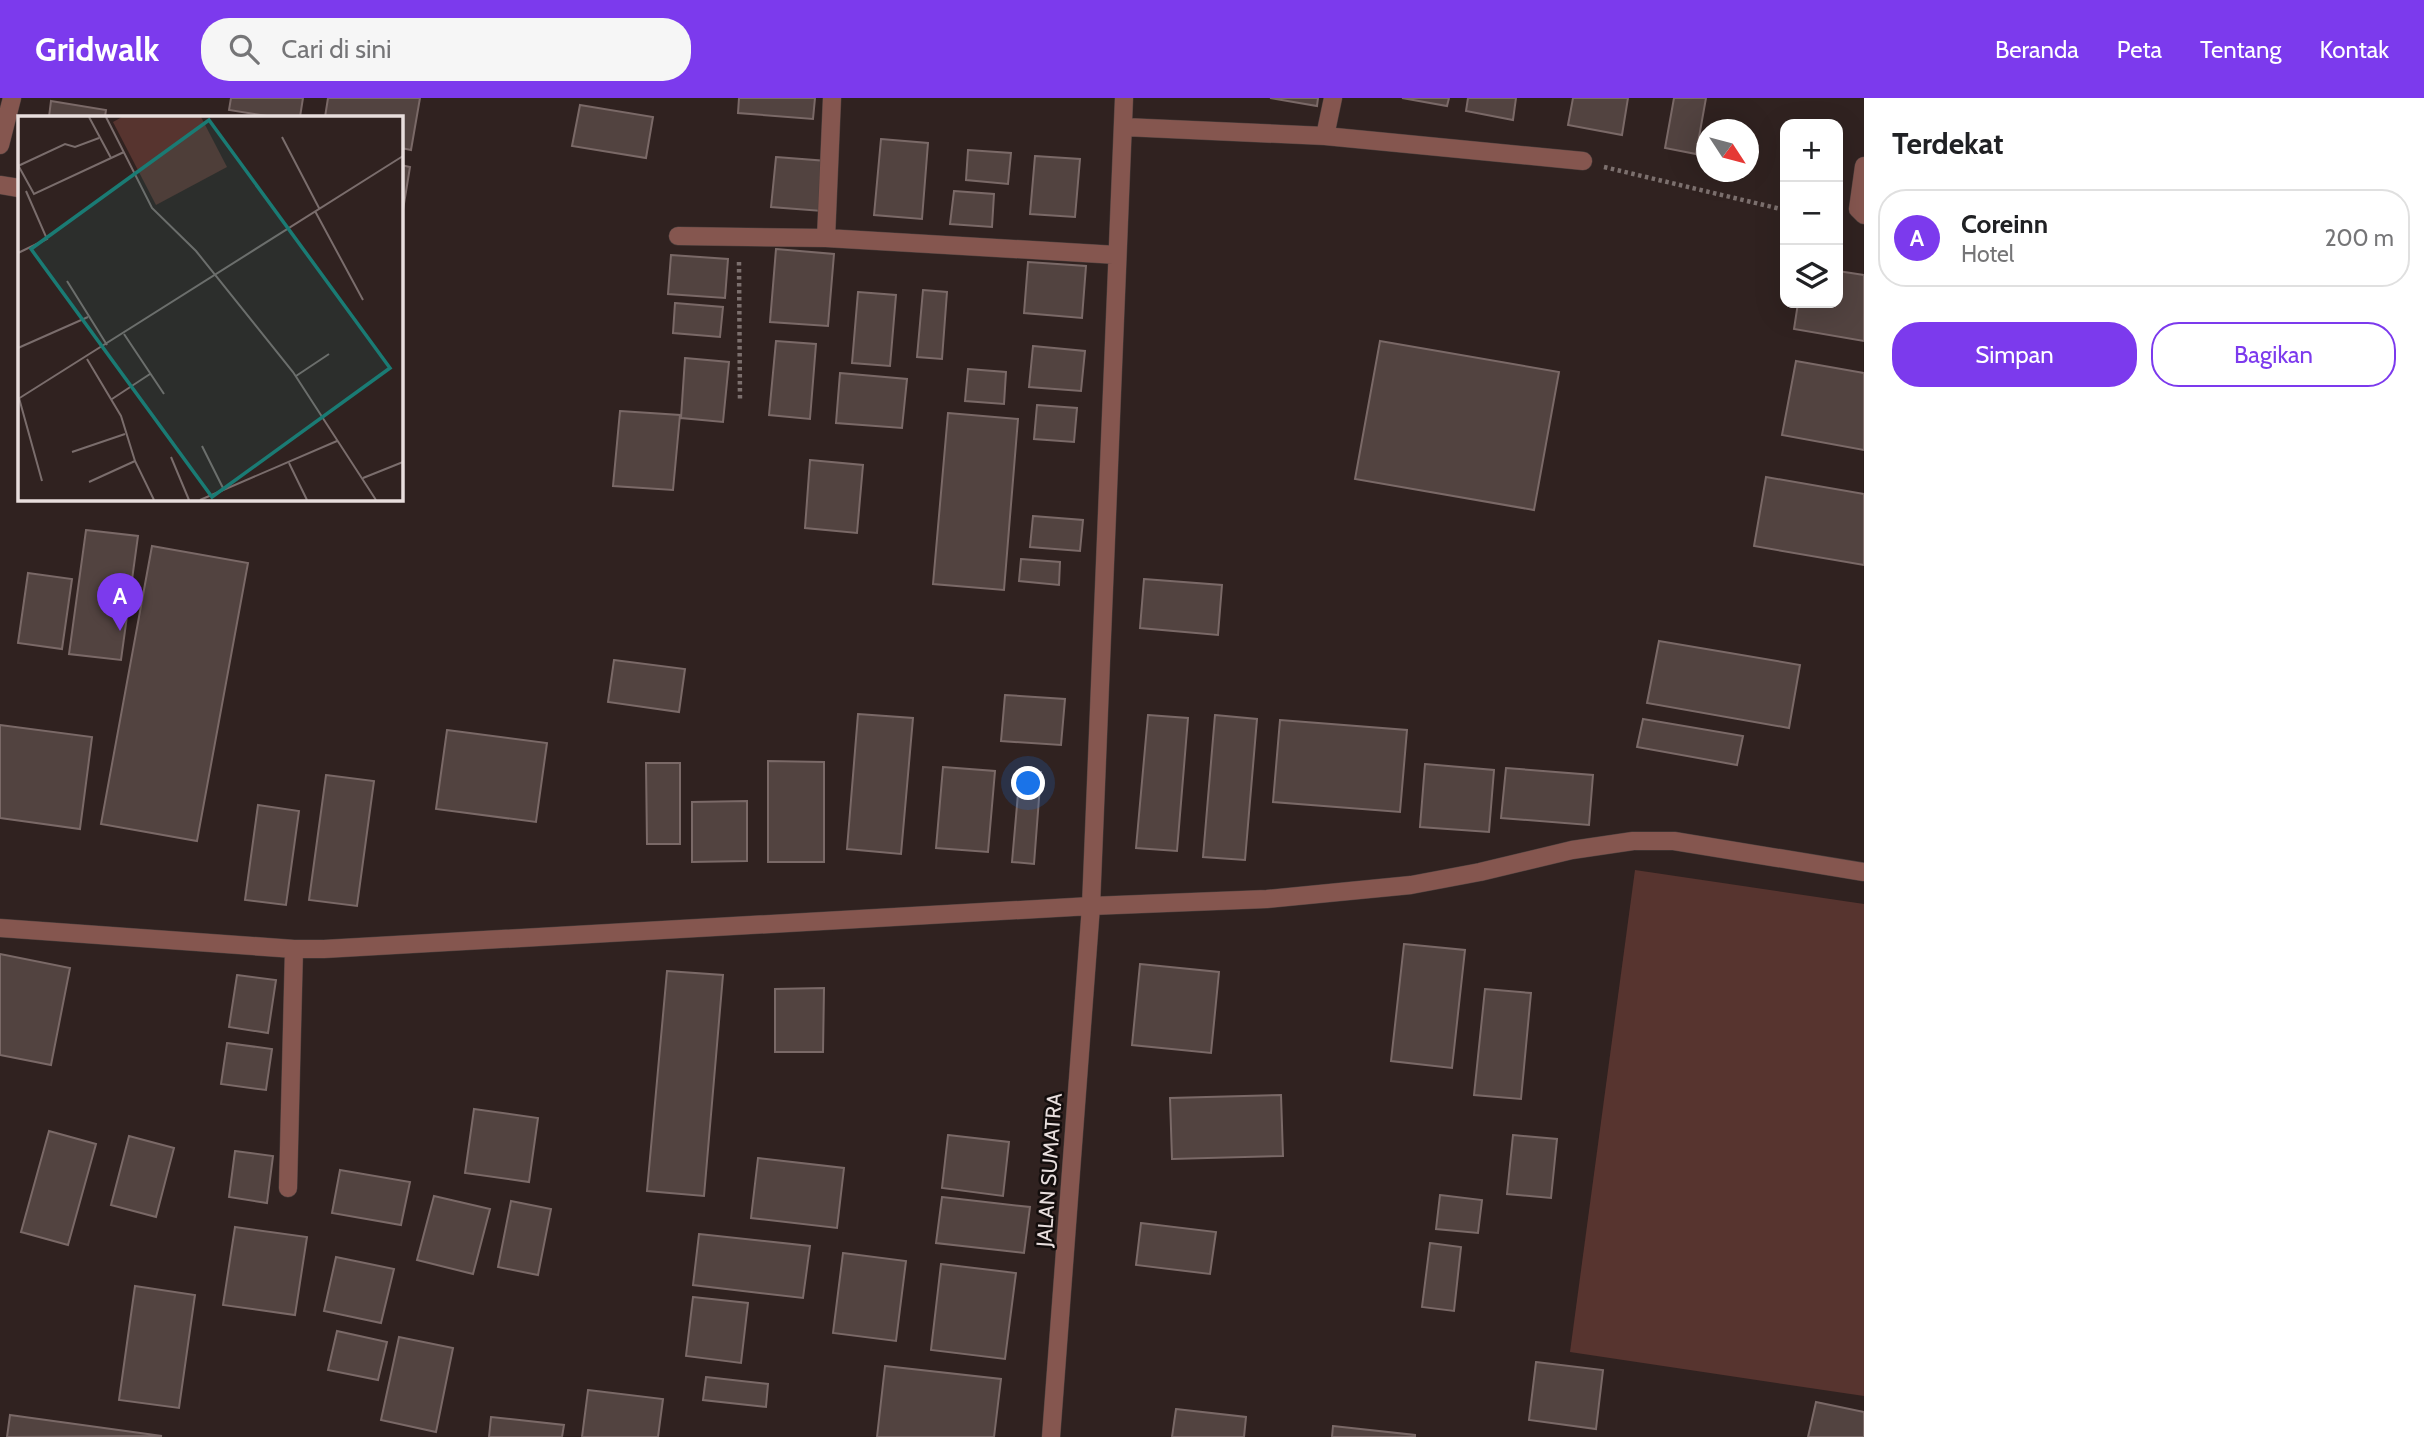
<!DOCTYPE html>
<html lang="id">
<meta charset="utf-8">
<style>
body{margin:0;font-family:Cabin,sans-serif;background:#f6f6f6;color:#202124}
.controls{position:absolute;right:21px;top:21px;display:grid;overflow:hidden;border-radius:14px;box-shadow:0 7px 28px #0002}
.controls button{width:63px;height:63px;display:grid;place-items:center;padding:0;border:0;border-bottom:2px solid #e0e0e0;background:#fff;color:#202124;font:35px sans-serif}
.compass{position:absolute;left:1696px;top:21px;width:63px;height:63px;border-radius:50%;background:#fff;box-shadow:0 7px 28px #0002;rotate:126deg}
.you{position:absolute;left:1029px;top:686px;width:24px;height:24px;margin:-18px;border:5px solid #fff;border-radius:50%;background:#1a73e8;box-shadow:0 0 0 10px #1a73e833}
.badge{display:grid;place-items:center;width:46px;height:46px;border-radius:50%;background:#7c3aed;color:#fff;font-size:23px;font-weight:700}
.pin{position:absolute;translate:-50% -58px;filter:drop-shadow(0 2px 4px #0008)}
.pin::after{content:'';position:absolute;top:37px;width:24px;height:21px;background:inherit;clip-path:polygon(0 0,100% 0,50% 100%)}
.list{margin:0;padding:0;list-style:none}
h2{display:flex;justify-content:space-between;align-items:center;height:91px;margin:0;padding:0 28px;font-size:30px}
h2 small{font-size:23px;font-weight:400;color:#757577}
.list li{display:grid;grid-template-columns:46px 1fr auto;gap:21px;align-items:center;box-sizing:border-box;height:98px;margin:0 14px 14px;padding:0 14px;border:2px solid #e0e0e0;border-radius:28px}
.list b{display:block;font-size:26px;white-space:nowrap}
.list p{margin:0;font-size:23px;white-space:nowrap;color:#757577}
.list em{font-size:23px;font-style:normal;color:#757577}
.actions{display:flex;gap:14px;padding:21px 28px}
.actions a{flex:1;padding:16px 0;border:2px solid #7c3aed;border-radius:28px;text-align:center;font-size:24px;color:#7c3aed}
.actions .main{background:#7c3aed;color:#fff}
.icon{flex:none;width:38px;height:38px;fill:none;stroke:currentColor;stroke-width:2;stroke-linecap:round;stroke-linejoin:round}
.map{position:relative;flex:none;width:1864px;height:1339px;overflow:hidden}
header{display:flex;align-items:center;gap:42px;box-sizing:border-box;height:98px;padding:0 35px;background:#7c3aed;color:#fff}
header strong{font-size:33px}
nav{display:flex;gap:38px;margin-inline-start:auto;font-size:24px}
.search{width:490px;height:63px;background:#f6f6f6;display:flex;align-items:center;gap:18px;box-sizing:border-box;padding:0 24px;border-radius:28px;color:#757577;font-size:26px}
main{display:flex}
aside{flex:1;background:#fff}
.map>svg:first-child{display:block}
.green{fill:#57342f}
.building{fill:#524340;stroke:#7a6967;stroke-width:2}
.lines{fill:none;stroke-linecap:round;stroke-linejoin:round}
.minor-casing{stroke:#4d403e;stroke-width:19}
.path{stroke:#7c706e;stroke-width:4.5;stroke-dasharray:3.5 3.5;stroke-linecap:butt}
.minor{stroke:#85564f;stroke-width:18}
.labels{text-anchor:middle;dominant-baseline:central;stroke-width:5;stroke-linejoin:round;paint-order:stroke}
.street-label{font-size:21px;fill:#e8dedd;stroke:#130d0c}
.inset-road{fill:none;stroke:#7a6d6c;stroke-width:2}
.view{fill:#1a7b74;fill-opacity:0.15;stroke:#1a7b74;stroke-width:3.5}
.inset-edge{fill:none;stroke:#e8dedd;stroke-width:3.5}
</style>
<header>
<strong>Gridwalk</strong>
<div class="search"><svg class="icon" aria-label="search" viewBox="0 0 24 24"><circle cx="10" cy="10" r="6"/><path d="M15 15l6 6"/></svg>Cari di sini</div>
<nav><a>Beranda</a><a>Peta</a><a>Tentang</a><a>Kontak</a></nav>
</header>
<main>
<div class="map">
<svg width="1864" height="1339" viewBox="0 0 1864 1339">
<rect width="100%" height="100%" fill="#302220"/>
<path class="green" d="M1635 772 1864 806V1298L1570 1254Z"/>
<path class="building" d="M231 0H303L300 19H274L229 12Z
M328 0H420L411 52 401 50V19H325Z
M739 0H815L813 21 738 15Z
M1270 0H1318L1317 8Z
M1402 0H1449L1447 8Z
M1468 0H1516L1513 22 1466 13Z
M1573 0H1628L1622 37 1568 27Z
M1674 0H1706L1696 56 1665 50Z
M51 3 106 12 105 19H49Z
M580 7 653 19 646 60 572 48Z
M881 41 928 45 922 121 874 117Z
M968 52 1011 55 1008 86 966 82Z
M1035 58 1080 61 1075 119 1030 116Z
M776 59 827 63 822 113 771 109Z
M401 67 410 69 401 124Z
M954 93 994 96 992 129 950 126Z
M776 151 834 156 828 228 770 224Z
M671 157 728 161 725 200 668 196Z
M1028 164 1086 168 1082 220 1024 215Z
M1838 173 1864 177V243L1794 231 1798 205H1838Z
M923 192 947 194 942 261 917 259Z
M858 194 896 197 890 268 852 265Z
M675 205 723 209 720 239 673 235Z
M776 243 816 246 810 321 769 317Z
M1380 243 1559 274 1534 412 1355 381Z
M1033 248 1085 253 1081 293 1029 289Z
M685 260 729 264 723 324 681 320Z
M1796 263 1864 275V352L1782 337Z
M968 271 1006 274 1004 306 965 303Z
M840 275 907 281 902 330 836 325Z
M1037 307 1077 310 1074 344 1034 341Z
M620 313 680 317 673 392 613 388Z
M948 315 1018 321 1004 492 933 486Z
M810 362 863 367 857 435 805 430Z
M1766 379 1864 396V467L1754 448Z
M1033 418 1083 422 1080 453 1030 449Z
M86 432 138 438 121 562 69 556Z
M152 448 248 465 197 743 101 726Z
M1021 461 1060 464 1059 487 1019 483Z
M28 475 72 481 62 551 18 545Z
M1144 481 1222 487 1218 537 1140 530Z
M1659 543 1800 567 1789 630 1647 605Z
M614 562 685 571 679 614 608 604Z
M1005 597 1065 601 1061 647 1001 643Z
M858 616 913 620 901 756 847 751Z
M1148 617 1188 620 1177 753 1136 750Z
M1215 617 1257 621 1245 762 1203 759Z
M1643 621 1743 638 1737 667 1637 649Z
M1280 622 1407 632 1400 714 1273 704Z
M0 627 92 639 80 731 0 720Z
M447 632 547 645 536 724 436 711Z
M768 663 824 664V764H768Z
M646 665H680V746H647Z
M1425 666 1494 672 1489 734 1420 729Z
M943 669 995 673 988 754 936 750Z
M1506 670 1593 677 1589 727 1501 720Z
M1020 673 1041 674 1034 766 1012 764Z
M326 677 374 683 357 808 309 802Z
M747 703V763L692 764V704Z
M258 707 299 713 286 807 245 802Z
M1404 846 1465 852 1452 970 1391 963Z
M0 856 70 870 51 967 0 957Z
M1140 866 1219 874 1211 955 1132 947Z
M667 873 723 877 704 1098 647 1093Z
M237 877 276 882 268 935 229 929Z
M824 890 823 954H775V891Z
M1485 891 1531 895 1521 1001 1474 997Z
M227 945 272 951 266 992 221 986Z
M1281 997 1283 1058 1172 1061 1170 1000Z
M474 1011 538 1020 529 1084 465 1075Z
M49 1033 96 1046 68 1147 21 1134Z
M948 1037 1009 1044 1003 1098 942 1090Z
M1513 1037 1557 1041 1551 1100 1507 1096Z
M129 1038 174 1050 156 1119 111 1107Z
M235 1053 273 1058 267 1105 229 1099Z
M758 1060 844 1070 837 1130 751 1120Z
M340 1072 410 1084 401 1127 332 1115Z
M1440 1097 1482 1102 1478 1135 1436 1131Z
M434 1098 490 1111 473 1176 417 1162Z
M942 1099 1030 1109 1024 1155 936 1145Z
M511 1103 551 1111 538 1177 498 1169Z
M1141 1125 1216 1134 1210 1176 1136 1167Z
M235 1129 307 1139 295 1217 223 1207Z
M699 1136 810 1148 803 1200 693 1187Z
M1430 1145 1461 1149 1454 1213 1422 1209Z
M843 1155 906 1163 896 1243 833 1235Z
M336 1159 394 1171 381 1225 324 1213Z
M941 1166 1016 1175 1005 1261 931 1252Z
M135 1188 195 1197 179 1310 119 1302Z
M693 1199 748 1205 741 1265 686 1258Z
M337 1233 387 1244 378 1282 328 1272Z
M399 1239 453 1250 436 1334 381 1322Z
M1536 1264 1603 1272 1596 1331 1529 1322Z
M885 1268 1001 1281 994 1339H877Z
M706 1279 768 1286 766 1309 703 1302Z
M588 1292 663 1301 658 1339H582Z
M1816 1304 1864 1314V1339H1808Z
M1176 1311 1246 1319 1244 1339H1172Z
M10 1317 162 1338 7 1339Z
M491 1319 564 1327 562 1339H489Z
M1333 1328 1415 1337V1339H1332Z"/>
<g class="lines">
<defs>
<path id="minor" d="M1124 29 1325 38 1583 63
M1325 38 1333 0
M0 47 12 0
M1864 68 1858 111 1864 117
M0 87 19 90
M678 138 826 140 1117 157
M826 140 832 0
M0 830 294 851H324L1091 808 1267 801 1411 787 1480 774 1572 752 1633 743H1674L1864 774
M288 1090 294 851
M1051 1339 1091 808 1124 0"/>
</defs>
<use href="#minor" class="minor-casing"/>
<path class="path" d="M1604 69 1785 112
M739 164 740 302"/>
<use href="#minor" class="minor"/>
</g>
<g class="labels">
<g class="street-label">
<text transform="translate(1049 1072) rotate(-86)">JALAN SUMATRA</text>
</g>
</g>
<g transform="translate(18 18)">
<rect width="385" height="385" fill="#302220"/>
<path d="M104 1H183L209 51 138 89 95 6Z" fill="#57342f"/>
<path class="inset-road" d="M71 1 93 42M88 1 134 92 178 135 275 256 358 384M264 21 301 92M0 49 16 78 106 36M0 50 47 28 57 31 81 22M297 95 345 184M0 137 29 123 8 75M49 165 89 229M106 218 146 278M0 232 70 201M69 243 103 300 117 345 136 384M278 260 311 238M1 282 24 365M0 283 385 40M94 283 132 258M184 330 206 374M54 336 107 318M153 341 171 384M271 347 289 384M345 362 385 346M71 366 117 345M182 384 319 325"/>
<path class="view" d="M191 4 372 252 194 381 13 133Z"/>
<rect width="385" height="385" class="inset-edge"/>
</g>
</svg>
<div class="controls">
<button>+</button>
<button>−</button>
<button><svg class="icon" aria-label="layers" viewBox="0 0 24 24"><path d="M12 4l9 5-9 5-9-5zM3 14l9 5 9-5"/></svg></button>
</div>
<svg class="compass" viewBox="-18 -18 36 36"><path d="M0-13l5 13h-10z" fill="#e53935"/><path d="M0 13l5-13h-10z" fill="#757577"/></svg>
<div class="you"></div>
<div class="pin badge" style="left:120px;top:533px">A</div>
</div>
<aside>
<h2>Terdekat<small></small></h2>
<ul class="list">
<li><span class="badge">A</span><div><b>Coreinn</b><p>Hotel</p></div><em>200 m</em></li>
</ul>
<div class="actions"><a class="main">Simpan</a><a>Bagikan</a></div>
</aside>
</main>
